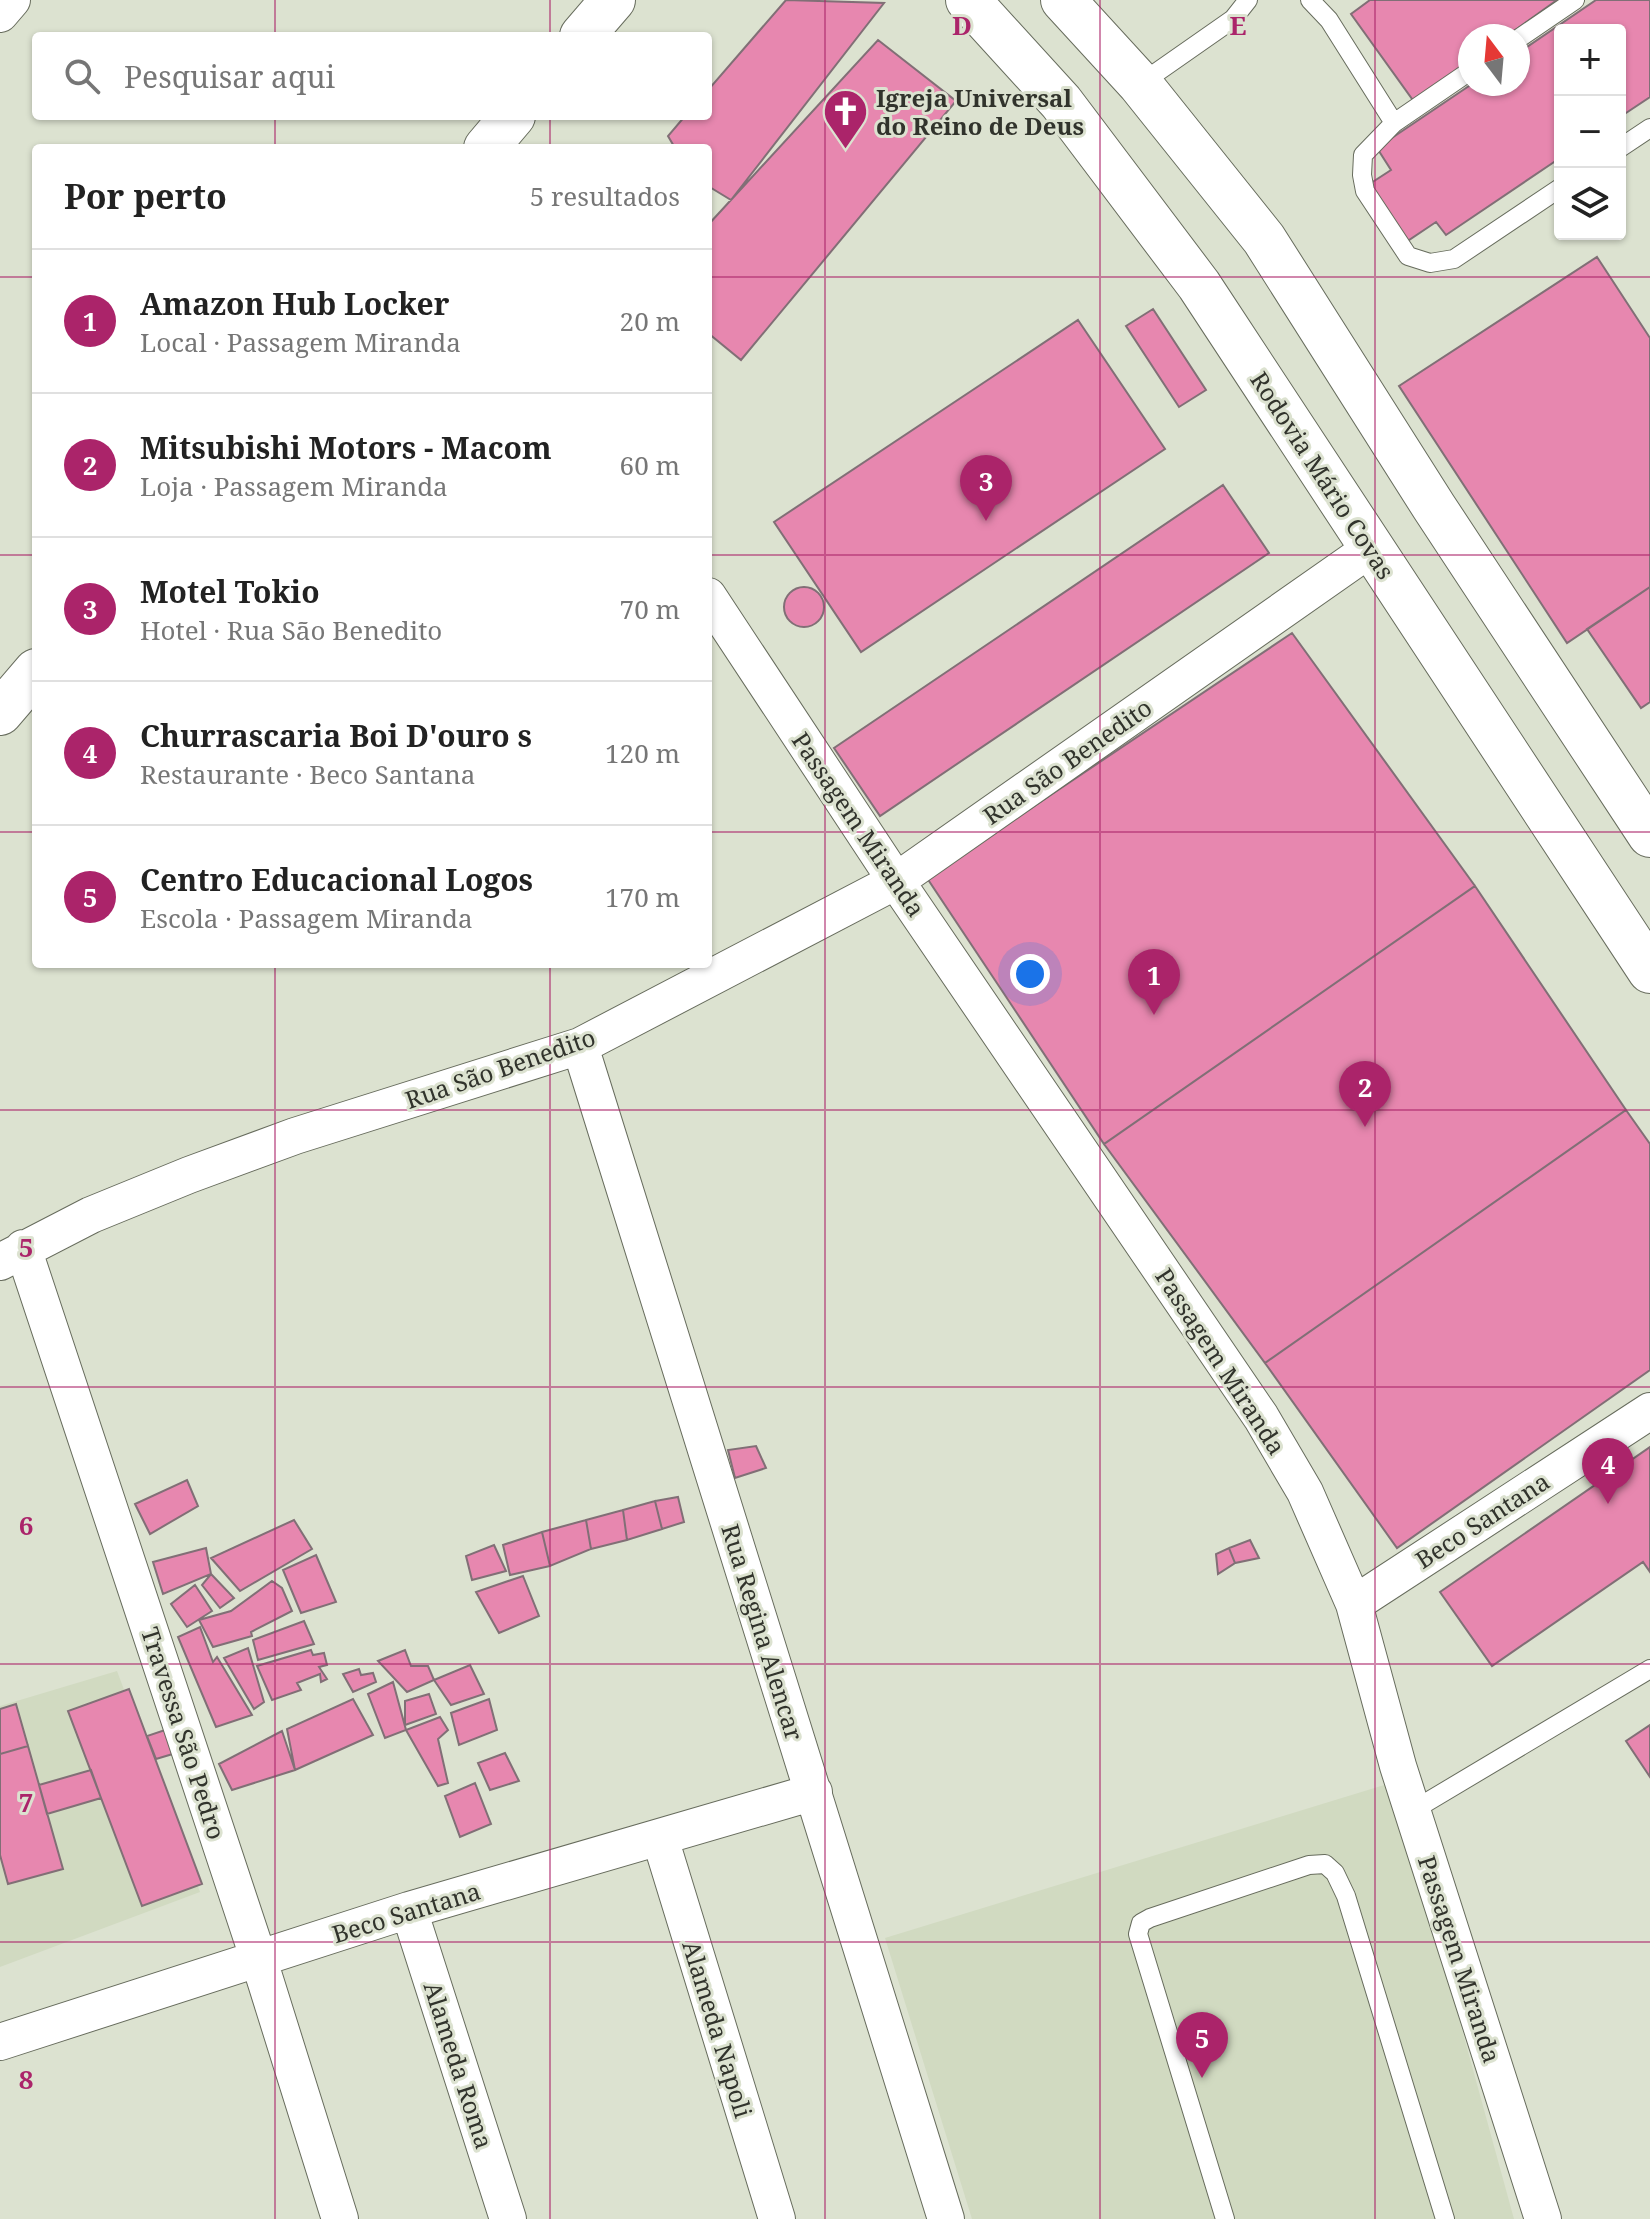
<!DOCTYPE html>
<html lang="pt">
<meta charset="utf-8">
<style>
body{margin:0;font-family:"Noto Serif",serif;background:#f2f2f2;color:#222}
.controls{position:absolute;right:24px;top:24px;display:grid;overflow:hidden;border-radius:8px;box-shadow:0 2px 6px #0004}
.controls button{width:72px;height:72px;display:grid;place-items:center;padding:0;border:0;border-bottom:2px solid #e0e0e0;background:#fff;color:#222;font:40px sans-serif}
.compass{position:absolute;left:1458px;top:24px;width:72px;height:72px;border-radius:50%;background:#fff;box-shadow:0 2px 6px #0004;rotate:344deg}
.you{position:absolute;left:1030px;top:974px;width:28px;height:28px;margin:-20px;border:6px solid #fff;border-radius:50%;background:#1a73e8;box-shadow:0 0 0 12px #1a73e833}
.badge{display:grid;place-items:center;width:52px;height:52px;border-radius:50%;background:#ab246a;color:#fff;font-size:26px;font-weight:700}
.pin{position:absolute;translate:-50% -66px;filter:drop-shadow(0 2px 4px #0008)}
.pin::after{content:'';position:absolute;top:42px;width:28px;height:24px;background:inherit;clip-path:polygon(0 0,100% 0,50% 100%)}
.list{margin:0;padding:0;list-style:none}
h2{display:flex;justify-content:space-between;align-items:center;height:104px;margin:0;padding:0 32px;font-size:34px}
h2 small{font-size:26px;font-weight:400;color:#767676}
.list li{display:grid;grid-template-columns:52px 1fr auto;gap:24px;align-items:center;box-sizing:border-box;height:144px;padding:0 32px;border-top:2px solid #e0e0e0}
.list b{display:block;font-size:30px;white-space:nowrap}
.list p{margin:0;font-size:26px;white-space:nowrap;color:#767676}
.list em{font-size:26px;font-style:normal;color:#767676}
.icon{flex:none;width:44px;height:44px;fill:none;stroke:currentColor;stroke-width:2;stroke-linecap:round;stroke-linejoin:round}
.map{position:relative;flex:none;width:1650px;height:2219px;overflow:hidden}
.search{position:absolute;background:#fff;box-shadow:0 2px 6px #0004;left:32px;top:32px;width:680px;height:88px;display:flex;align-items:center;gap:20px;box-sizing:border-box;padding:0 28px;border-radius:8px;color:#767676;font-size:30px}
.panel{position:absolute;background:#fff;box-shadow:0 2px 6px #0004;left:32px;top:144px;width:680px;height:824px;border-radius:8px}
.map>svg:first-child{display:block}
.built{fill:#d1dac1}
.building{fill:#e787af;stroke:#816f76;stroke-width:2}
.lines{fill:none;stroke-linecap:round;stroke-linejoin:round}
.service-casing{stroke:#676c5d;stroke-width:20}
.minor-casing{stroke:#676c5d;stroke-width:38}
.tertiary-casing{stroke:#676c5d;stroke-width:46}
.primary-casing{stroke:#676c5d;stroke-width:46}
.service{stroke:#fff;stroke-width:18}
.minor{stroke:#fff;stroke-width:36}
.tertiary{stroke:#fff;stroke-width:44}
.primary{stroke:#fff;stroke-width:44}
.grid{fill:none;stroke:#ab246a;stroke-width:2;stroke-opacity:0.55}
.labels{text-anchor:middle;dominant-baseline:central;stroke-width:6;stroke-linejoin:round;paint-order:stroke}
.poi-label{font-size:24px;font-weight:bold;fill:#31332c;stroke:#dce2d0;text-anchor:start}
.street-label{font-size:24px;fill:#31332c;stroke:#dce2d0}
.grid-label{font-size:26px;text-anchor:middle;font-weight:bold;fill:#ab246a;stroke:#dce2d0;stroke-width:6;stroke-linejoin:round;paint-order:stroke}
</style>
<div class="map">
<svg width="1650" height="2219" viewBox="0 0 1650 2219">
<rect width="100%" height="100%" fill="#dce2d0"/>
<path class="built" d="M117 1671 200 1892 0 1967V1706Z
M1394 1782 1514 2219H972L885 1938Z"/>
<path class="building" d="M786 0 884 3 731 200 708 186V148H675L668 136 685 116H708V90Z
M1370 0H1557L1507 36H1470V63L1415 103 1351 14Z
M1596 0H1650V97L1620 117V30H1560V158L1446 235 1436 222 1406 242 1368 185 1391 170 1377 148 1472 84H1518V53Z
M878 40 956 101 741 360 708 333V225Z
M1597 257 1650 338V587L1567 643 1399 386Z
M1153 309 1206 390 1179 407 1126 326Z
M1078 320 1165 449 861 652 774 522Z
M1223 485 1269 553 880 816 834 748Z
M784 607a20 20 0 1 1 40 0a20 20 0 1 1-40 0Z
M1650 587V702L1641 708 1587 629Z
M1292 633 1475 886 1104 1144 927 878Z
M1475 886 1626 1110 1265 1363 1104 1144Z
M1626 1110 1650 1144V1370L1397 1548 1265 1363Z
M756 1446 766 1468 735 1478 728 1450Z
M1650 1447V1572L1643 1562 1492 1666 1440 1592Z
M187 1480 198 1506 150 1534 135 1504Z
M678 1497 684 1522 662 1529 655 1501Z
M655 1501 662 1529 627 1540 623 1510Z
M623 1510 627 1540 591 1549 586 1520Z
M294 1520 312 1549 240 1591 211 1558Z
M586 1520 591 1549 550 1566 542 1532Z
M542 1532 550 1566 510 1575 503 1545Z
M1250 1540 1259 1558 1235 1563 1229 1548Z
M494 1545 506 1571 472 1580 466 1556Z
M206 1548 211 1574 163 1594 153 1562Z
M1229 1548 1235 1563 1218 1574 1216 1554Z
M316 1555 336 1602 301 1613 283 1570Z
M211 1574 234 1598 220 1608 202 1585Z
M523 1576 539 1616 499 1633 476 1592Z
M272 1581 282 1588 292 1611 251 1632 252 1636 213 1647 199 1620 231 1611Z
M195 1585 212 1611 187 1627 171 1604Z
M304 1621 314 1644 258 1660 253 1640Z
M200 1627 213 1662 217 1657 252 1715 216 1727 178 1637Z
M248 1648 264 1702 254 1709 224 1658Z
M311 1650 313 1655 324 1653 327 1665 319 1667 327 1679 321 1682 320 1674 297 1683 301 1690 272 1700 257 1666Z
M405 1650 411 1666H428L434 1680 407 1692 378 1661Z
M470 1665 484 1694 451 1705 434 1680Z
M359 1669 361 1675 373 1673 376 1682 353 1692 343 1674Z
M393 1682 406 1730 385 1738 368 1694Z
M129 1689 202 1884 142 1906 68 1711Z
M429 1694 436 1714 405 1725V1701Z
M353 1699 373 1735 295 1770 287 1729Z
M489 1699 497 1730 459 1745 451 1713Z
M16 1704 28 1746 0 1754V1709Z
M440 1717 448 1730 438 1739 448 1783 438 1786 406 1730Z
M1650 1725V1777L1626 1741Z
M168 1729 176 1753 156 1759 147 1736Z
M282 1731 295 1770 232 1790 219 1764Z
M28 1746 63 1869 8 1884 0 1855V1754Z
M505 1753 519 1781 490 1790 478 1763Z
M91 1770 101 1798 47 1814 39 1785Z
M475 1783 491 1824 460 1837 445 1796Z"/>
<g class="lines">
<defs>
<path id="service" d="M1310 0 1329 20 1394 123 1363 155 1362 175 1365 191 1408 256 1430 263 1454 259 1560 188
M1518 39 1575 0
M1140 84 1233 19 1248 0
M1394 123 1470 71
M1620 148 1650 128
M1412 1811 1650 1669
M1225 2219 1138 1934 1141 1923 1150 1918 1309 1865 1325 1864 1335 1873 1346 1896 1445 2219"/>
<path id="minor" d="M0 14 12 0
M708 596 896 881 1261 1417 1305 1492 1354 1604 1398 1766 1543 2219
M580 1046 946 2219
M23 1248 258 1957 340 2219
M0 1262 91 1215 189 1175 295 1136 580 1046 896 881 1370 549
M1354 1604 1650 1411
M660 1838 777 2219
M409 1910 508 2219
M0 2042 409 1910 814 1792"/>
<path id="tertiary" d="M582 36 613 0
M486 148 513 116
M0 713 36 671"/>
<path id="primary" d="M968 0 1061 102 1199 285 1650 971
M1063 0 1140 84 1264 239 1434 507 1650 835"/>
</defs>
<use href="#service" class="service-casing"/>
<use href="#minor" class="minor-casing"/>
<use href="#tertiary" class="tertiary-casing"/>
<use href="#primary" class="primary-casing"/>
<use href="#service" class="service"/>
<use href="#minor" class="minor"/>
<use href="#tertiary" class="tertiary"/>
<use href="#primary" class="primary"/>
</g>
<path class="grid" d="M275 0V36M550 0V36M825 0V2219M1100 0V2219M1375 0V2219M275 116V148M550 116V148M0 277H36M708 277H1650M0 555H36M708 555H1650M0 832H36M708 832H1650M275 964V2219M550 964V2219M0 1110H1650M0 1387H1650M0 1664H1650M0 1942H1650"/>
<defs>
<symbol id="church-pin" viewBox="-11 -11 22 30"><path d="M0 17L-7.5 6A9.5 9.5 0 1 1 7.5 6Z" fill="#ab246a" stroke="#dce2d0"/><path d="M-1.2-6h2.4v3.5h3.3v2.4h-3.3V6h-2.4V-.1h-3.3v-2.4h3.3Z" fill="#fff"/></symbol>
</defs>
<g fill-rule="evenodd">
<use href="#church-pin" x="820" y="86" width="51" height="69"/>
</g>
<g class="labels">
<g class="poi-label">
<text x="876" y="97">Igreja Universal<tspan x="876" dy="28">do Reino de Deus</tspan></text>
</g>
<g class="street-label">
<text transform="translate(1323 475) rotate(57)">Rodovia Mário Covas</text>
<text transform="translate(1067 761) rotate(-35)">Rua São Benedito</text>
<text transform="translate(859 824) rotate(56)">Passagem Miranda</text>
<text transform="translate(500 1068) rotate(-19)">Rua São Benedito</text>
<text transform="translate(1221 1361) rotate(57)">Passagem Miranda</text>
<text transform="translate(1482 1520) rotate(-33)">Beco Santana</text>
<text transform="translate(763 1632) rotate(73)">Rua Regina Alencar</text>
<text transform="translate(184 1733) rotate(72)">Travessa São Pedro</text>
<text transform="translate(406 1912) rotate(-17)">Beco Santana</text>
<text transform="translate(1460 1959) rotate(72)">Passagem Miranda</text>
<text transform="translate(718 2029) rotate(73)">Alameda Napoli</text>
<text transform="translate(459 2065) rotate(72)">Alameda Roma</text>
</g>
</g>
<g class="grid-label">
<text x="962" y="35">D</text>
<text x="1238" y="35">E</text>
<text x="26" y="1257">5</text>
<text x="26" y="1535">6</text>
<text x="26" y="1812">7</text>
<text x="26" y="2089">8</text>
</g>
</svg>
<div class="controls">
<button>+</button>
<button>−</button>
<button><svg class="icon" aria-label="layers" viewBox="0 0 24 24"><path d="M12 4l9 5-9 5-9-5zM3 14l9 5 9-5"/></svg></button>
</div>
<svg class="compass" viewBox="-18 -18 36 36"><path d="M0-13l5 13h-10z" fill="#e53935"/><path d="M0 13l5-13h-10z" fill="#767676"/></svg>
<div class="you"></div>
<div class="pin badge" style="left:1154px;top:1015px">1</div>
<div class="pin badge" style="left:1365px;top:1127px">2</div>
<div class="pin badge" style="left:986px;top:521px">3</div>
<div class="pin badge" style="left:1608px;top:1504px">4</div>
<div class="pin badge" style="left:1202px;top:2078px">5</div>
<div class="search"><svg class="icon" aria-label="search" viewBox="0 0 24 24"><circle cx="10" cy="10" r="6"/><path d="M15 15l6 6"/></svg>Pesquisar aqui</div>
<section class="panel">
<h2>Por perto<small>5 resultados</small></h2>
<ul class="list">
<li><span class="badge">1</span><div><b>Amazon Hub Locker</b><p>Local · Passagem Miranda</p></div><em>20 m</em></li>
<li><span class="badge">2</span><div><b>Mitsubishi Motors - Macom</b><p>Loja · Passagem Miranda</p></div><em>60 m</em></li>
<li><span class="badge">3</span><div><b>Motel Tokio</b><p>Hotel · Rua São Benedito</p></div><em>70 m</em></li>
<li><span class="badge">4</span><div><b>Churrascaria Boi D'ouro s</b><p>Restaurante · Beco Santana</p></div><em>120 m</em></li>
<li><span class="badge">5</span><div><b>Centro Educacional Logos</b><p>Escola · Passagem Miranda</p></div><em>170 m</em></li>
</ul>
</section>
</div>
